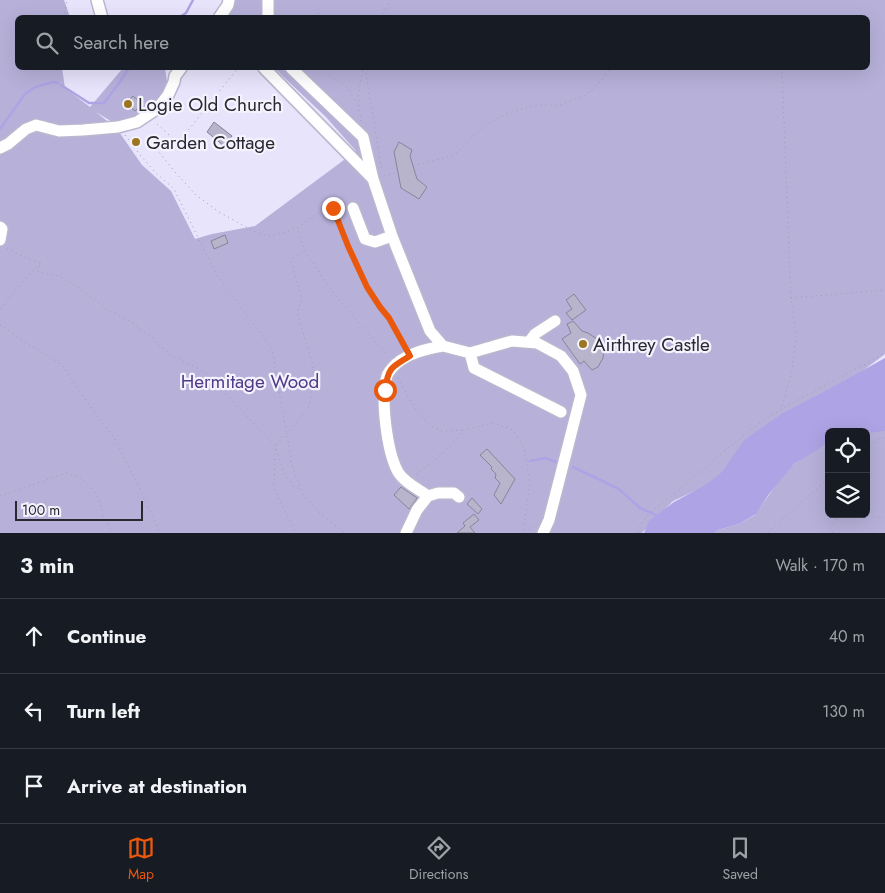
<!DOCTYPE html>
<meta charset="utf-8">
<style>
body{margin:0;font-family:Jost,sans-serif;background:#242831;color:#f1f3f6}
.controls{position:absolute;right:15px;bottom:15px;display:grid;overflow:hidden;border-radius:8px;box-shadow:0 5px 20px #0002}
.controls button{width:45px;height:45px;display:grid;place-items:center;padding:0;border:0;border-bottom:1px solid #363941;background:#171b24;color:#f1f3f6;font:25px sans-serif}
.scale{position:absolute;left:15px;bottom:12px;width:128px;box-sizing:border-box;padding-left:5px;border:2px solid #292831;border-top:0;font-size:14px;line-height:18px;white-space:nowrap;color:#292831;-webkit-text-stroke:4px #f4f3fd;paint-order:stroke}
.stop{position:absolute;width:15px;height:15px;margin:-11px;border:4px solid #ea580c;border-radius:50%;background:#fff}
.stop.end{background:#ea580c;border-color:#fff;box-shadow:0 1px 5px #0008}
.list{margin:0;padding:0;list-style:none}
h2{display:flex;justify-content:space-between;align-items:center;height:65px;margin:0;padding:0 20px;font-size:21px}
h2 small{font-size:16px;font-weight:400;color:#9ea1a6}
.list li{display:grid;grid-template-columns:32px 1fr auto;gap:15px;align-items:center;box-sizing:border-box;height:75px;padding:0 20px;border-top:1px solid #363941}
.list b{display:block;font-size:19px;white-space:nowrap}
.list em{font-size:16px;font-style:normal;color:#9ea1a6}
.icon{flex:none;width:28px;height:28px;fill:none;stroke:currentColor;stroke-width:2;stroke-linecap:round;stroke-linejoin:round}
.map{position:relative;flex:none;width:885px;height:533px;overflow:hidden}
.search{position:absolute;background:#171b24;box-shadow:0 5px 20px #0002;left:15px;right:15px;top:15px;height:55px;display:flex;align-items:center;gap:12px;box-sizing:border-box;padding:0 18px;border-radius:8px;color:#9ea1a6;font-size:19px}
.sheet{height:290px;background:#171b24}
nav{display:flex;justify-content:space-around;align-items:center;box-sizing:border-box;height:70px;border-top:1px solid #363941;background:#171b24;font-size:14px;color:#9ea1a6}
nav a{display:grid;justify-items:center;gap:2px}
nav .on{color:#ea580c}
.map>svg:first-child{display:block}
.green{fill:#b7b1da}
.water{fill:#aea3e4}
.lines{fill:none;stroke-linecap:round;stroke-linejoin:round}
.stream{stroke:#aea3e4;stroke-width:2.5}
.building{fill:#b7b4cb;stroke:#878499}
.minor-casing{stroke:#bab7ce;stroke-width:14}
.path{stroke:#9f9daf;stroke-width:1;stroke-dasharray:1 4;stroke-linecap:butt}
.minor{stroke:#fff;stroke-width:11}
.route{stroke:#ea580c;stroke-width:6}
.poi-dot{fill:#9c7521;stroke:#f4f3fd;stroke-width:2}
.labels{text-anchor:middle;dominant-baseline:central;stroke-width:4.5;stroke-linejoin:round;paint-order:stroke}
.poi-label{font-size:19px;fill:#292831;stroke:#f4f3fd;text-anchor:start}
.park-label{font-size:19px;fill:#4f3b88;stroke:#f4f3fd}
</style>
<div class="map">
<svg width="885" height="533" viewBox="0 0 885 533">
<rect width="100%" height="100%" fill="#e7e4fc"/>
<path class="green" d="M0 0H64L70 17 18 18V68H62L65 88 90 107 123 68H165L168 89 163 95 141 116 114 123 96 112 117 129 142 165 171 191 195 239 212 234 255 226 356 151 326 117 274 68H868V18L227 17 229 16 236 0H885V354L718 480 673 501 642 533H0Z
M885 429V533H715L718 530 739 524 755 515 787 469 810 453 829 443V514H866V432Z"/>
<path class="water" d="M885 358V431L866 433V432H829V443L825 445 794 464 769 494 756 514 739 524 718 530 715 533H644L649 521 674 502 707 484 722 472 744 440 783 413 831 388Z"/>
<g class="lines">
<path class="stream" d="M178 18 186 13 193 0
M61 85 89 103H104L117 86 129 68
M0 129 25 94 35 87 53 82 58 83
M530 461 545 458 556 462
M573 467 619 489 640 508 656 515"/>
</g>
<path class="building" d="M133 96 142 104 135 111 126 103Z
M214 122 232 136 224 146 207 132Z
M399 142 412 150 410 156 417 179 427 187 419 199 401 188 394 152Z
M225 235 228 243 214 249 211 241Z
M574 294 586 310 572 320 566 313 572 309 566 300Z
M573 321 582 331 588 333 597 339 604 348 603 358 598 367 592 370 584 361 580 364 562 339 571 333 567 324Z
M487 449 515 479 501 504 494 495 500 483 495 478 496 474 491 469 492 467 480 455Z
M401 487 417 498 409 509 394 495Z
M472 498 482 509 478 514 467 504Z
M474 514 479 520 470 527 475 533H457L465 526 463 523Z"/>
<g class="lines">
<defs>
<path id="minor" d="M97 0 102 18
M268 0V18
M219 18 228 5 229 0
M264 68 372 178
M291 68 363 137 373 179 392 236 430 331 443 346 470 353 512 341 537 343 561 356 573 371 581 395 549 520 543 533
M0 148 8 144 26 129 36 125 59 131 83 130 118 127 137 122 158 108 168 95 174 82 175 76 181 68
M353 208 365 239 375 242 392 236
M0 227 2 229 0 240
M529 342 535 334 555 321
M470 353 474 368 561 412
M428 496C418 489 404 482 398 472 387 452 380 398 387 376 388 372 393 367 396 364 409 353 426 349 443 346
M406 533 417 510 428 496 438 493H454L459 497"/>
</defs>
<use href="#minor" class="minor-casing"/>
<path class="path" d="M318 13 319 18
M64 18 67 0
M381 18 391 0
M61 68 62 70
M323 68 332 77 347 87 359 107
M365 68 382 171
M779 68 782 72 791 298 796 337 792 371 781 410
M361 121 358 96 363 68
M157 124 178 143 238 68
M125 135 140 155 155 172 174 189 215 272 272 349 292 465 303 495 319 512 345 533
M150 141 175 172 196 195 219 212 257 233 270 236 283 233 296 228
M413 166 451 156 462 149 471 138 483 127 494 120 514 111 539 105H560L584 96 593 89 602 80 610 68
M384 176 398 172
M343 208C322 209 312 216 297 228L304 250 334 294 388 356
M334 209 348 246 367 287 380 307 389 318 405 347
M7 248 19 255 40 263
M791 298 885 290
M0 309 18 287 41 263 38 272 58 276 74 284 109 311 128 320 154 338 160 347 165 349 172 357 179 359 205 372 275 446 284 473 295 487 301 490
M0 325 22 340 62 365 96 415 115 439 138 485 160 533
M398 378 412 404 430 426 444 431 464 430
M276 445 308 410 313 384V366L297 312 302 299 291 260 303 251
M866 448 880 439 885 438
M275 449 274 489 296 533
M416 475 443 453 464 430 494 423 513 430 524 448 530 483 523 533
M0 496 66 473 81 478 93 490 99 499 103 514 111 531 110 533
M863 514 878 517H885
M525 533 536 524
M638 533C643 513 664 502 679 490 710 464 738 437 772 415 798 399 825 386 852 371 863 365 875 360 885 352
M768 533 771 529 829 478
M833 533 831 528 836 520 845 514"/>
<use href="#minor" class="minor"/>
</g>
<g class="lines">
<path class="route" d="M333 208 348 246 367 287 380 307 389 318 410 356C391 367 388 368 385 390"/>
</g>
<g class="poi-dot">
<circle cx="128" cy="104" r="5"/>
<circle cx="136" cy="142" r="5"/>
<circle cx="583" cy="344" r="5"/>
</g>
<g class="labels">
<g class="poi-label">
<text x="138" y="104">Logie Old Church</text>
<text x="146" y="142">Garden Cottage</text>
<text x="593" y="344">Airthrey Castle</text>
</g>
<g class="park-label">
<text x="250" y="381">Hermitage Wood</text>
</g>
</g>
</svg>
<div class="controls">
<button><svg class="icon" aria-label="locate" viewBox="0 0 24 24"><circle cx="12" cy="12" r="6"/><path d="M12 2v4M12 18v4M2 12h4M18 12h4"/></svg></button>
<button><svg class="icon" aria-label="layers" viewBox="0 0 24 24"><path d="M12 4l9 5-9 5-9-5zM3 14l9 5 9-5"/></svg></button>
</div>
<div class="scale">100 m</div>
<div class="stop" style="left:385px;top:390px"></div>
<div class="stop end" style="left:333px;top:208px"></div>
<div class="search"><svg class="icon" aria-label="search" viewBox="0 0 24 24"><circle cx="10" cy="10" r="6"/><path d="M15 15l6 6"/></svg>Search here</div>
</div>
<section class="sheet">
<h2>3 min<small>Walk · 170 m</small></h2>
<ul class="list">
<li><svg class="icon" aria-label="ahead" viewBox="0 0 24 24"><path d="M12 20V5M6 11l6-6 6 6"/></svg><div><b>Continue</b></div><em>40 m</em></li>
<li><svg class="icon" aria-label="left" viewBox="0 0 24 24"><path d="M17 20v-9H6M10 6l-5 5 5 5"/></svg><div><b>Turn left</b></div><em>130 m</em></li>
<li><svg class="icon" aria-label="arrive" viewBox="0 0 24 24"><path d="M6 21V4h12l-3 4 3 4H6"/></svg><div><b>Arrive at destination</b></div></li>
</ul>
</section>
<nav>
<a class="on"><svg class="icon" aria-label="map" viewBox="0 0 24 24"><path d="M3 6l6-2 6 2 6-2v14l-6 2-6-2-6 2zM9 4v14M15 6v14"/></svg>Map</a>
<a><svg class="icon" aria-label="directions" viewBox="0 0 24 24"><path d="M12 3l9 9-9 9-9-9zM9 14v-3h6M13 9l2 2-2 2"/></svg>Directions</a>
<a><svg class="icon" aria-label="saved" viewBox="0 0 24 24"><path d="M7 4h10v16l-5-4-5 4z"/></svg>Saved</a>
</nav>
